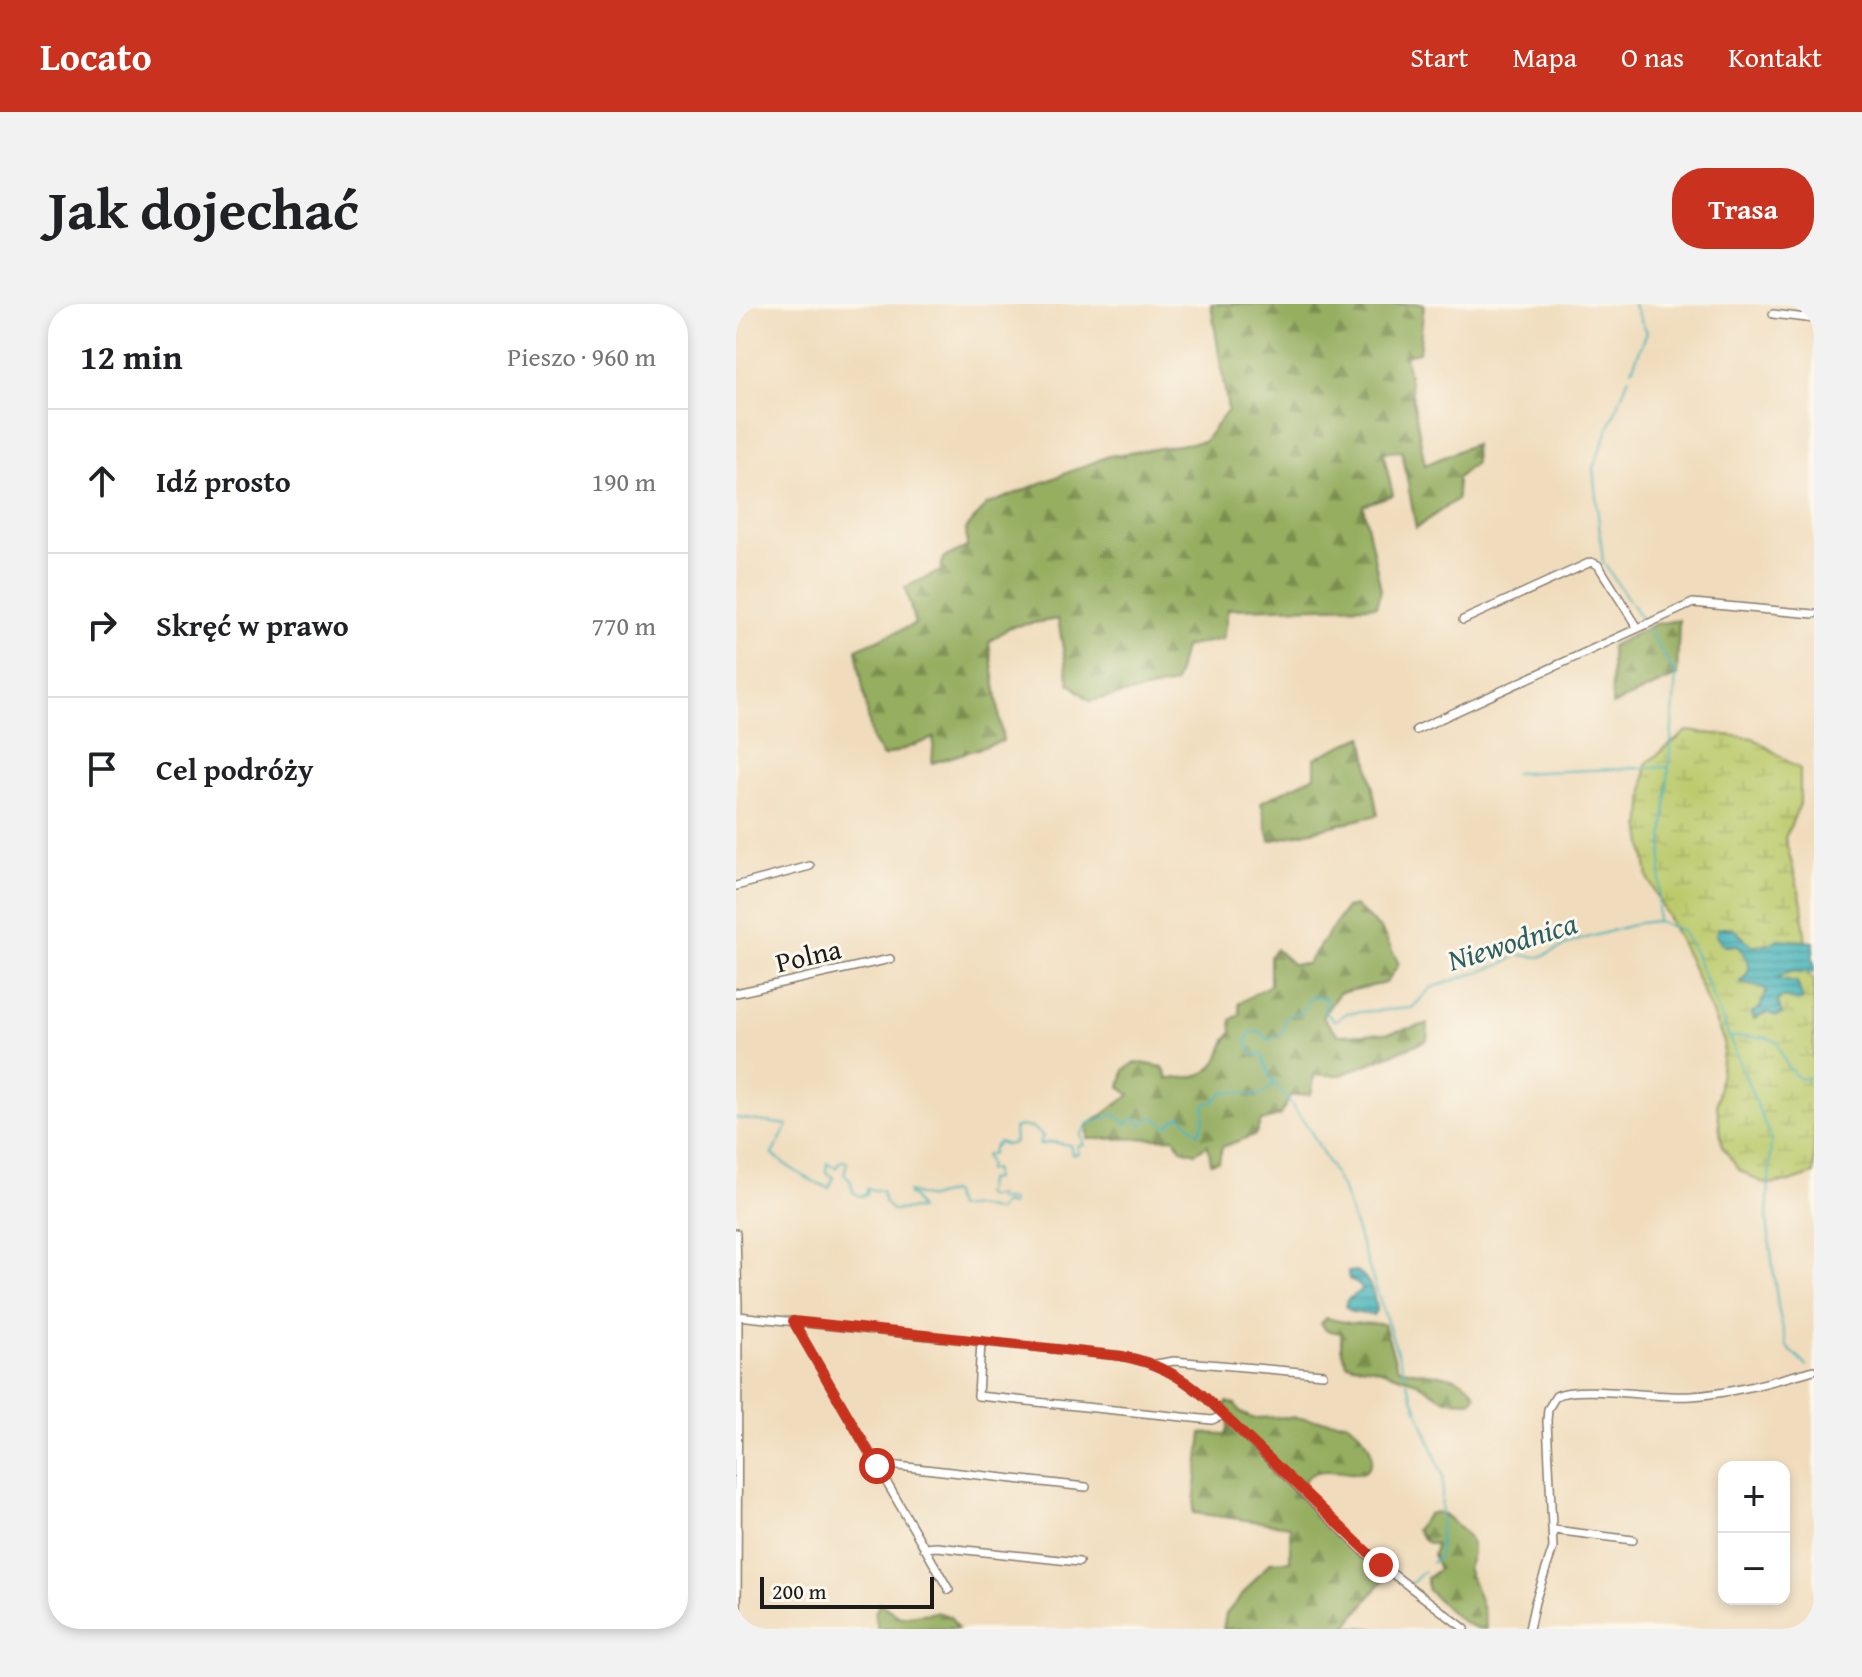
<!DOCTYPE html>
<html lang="pl">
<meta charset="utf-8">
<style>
body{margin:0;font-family:"Gentium Book Plus",serif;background:#f2f2f2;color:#202124}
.controls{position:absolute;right:24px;bottom:24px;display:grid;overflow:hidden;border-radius:16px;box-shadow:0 4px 12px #0003}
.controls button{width:72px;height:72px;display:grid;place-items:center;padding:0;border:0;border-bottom:2px solid #e0e0e0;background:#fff;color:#202124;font:40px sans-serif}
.scale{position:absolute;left:24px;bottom:20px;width:174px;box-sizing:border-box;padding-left:8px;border:4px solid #1c1c1c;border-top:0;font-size:22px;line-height:28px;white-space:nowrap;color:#1c1c1c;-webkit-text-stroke:6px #fbf7ec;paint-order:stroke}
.stop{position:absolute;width:24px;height:24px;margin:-18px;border:6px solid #c8321e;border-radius:50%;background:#fff}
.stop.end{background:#c8321e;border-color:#fff;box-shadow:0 2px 8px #0008}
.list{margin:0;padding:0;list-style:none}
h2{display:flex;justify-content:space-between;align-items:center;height:104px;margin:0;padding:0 32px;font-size:34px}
h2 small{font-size:26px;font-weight:400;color:#757577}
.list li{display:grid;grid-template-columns:52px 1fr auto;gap:24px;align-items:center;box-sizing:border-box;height:144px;padding:0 32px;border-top:2px solid #e0e0e0}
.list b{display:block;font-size:30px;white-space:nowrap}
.list em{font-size:26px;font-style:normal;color:#757577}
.icon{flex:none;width:44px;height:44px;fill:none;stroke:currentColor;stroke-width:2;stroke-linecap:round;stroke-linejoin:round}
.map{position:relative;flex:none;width:1078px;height:1325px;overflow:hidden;border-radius:32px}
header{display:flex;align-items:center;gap:48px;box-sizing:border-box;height:112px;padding:0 40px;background:#c8321e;color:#fff}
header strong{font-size:38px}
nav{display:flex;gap:44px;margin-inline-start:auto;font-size:28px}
.intro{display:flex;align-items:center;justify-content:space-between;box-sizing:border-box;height:192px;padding:0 48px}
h1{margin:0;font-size:56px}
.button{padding:20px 36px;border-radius:32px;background:#c8321e;color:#fff;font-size:28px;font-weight:700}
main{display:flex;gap:48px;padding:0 48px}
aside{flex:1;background:#fff;border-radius:32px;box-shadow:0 4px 12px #0003}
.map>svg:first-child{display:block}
.forest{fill:url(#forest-firs);stroke:#58653e;stroke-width:2}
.wetland{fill:url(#wetland-marsh);stroke:#6c7344;stroke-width:2}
.water{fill:url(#water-rules);stroke:#2e666a;stroke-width:2}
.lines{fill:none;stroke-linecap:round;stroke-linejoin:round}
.stream{stroke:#40b1b7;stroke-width:2}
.minor-casing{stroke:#867c6c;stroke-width:10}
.minor{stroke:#fff;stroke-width:7}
.route{stroke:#c8321e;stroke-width:10}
.labels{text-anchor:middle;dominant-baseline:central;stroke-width:6;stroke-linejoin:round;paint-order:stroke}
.street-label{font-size:28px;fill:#1c1c1c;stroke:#fbf7ec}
.water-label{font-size:30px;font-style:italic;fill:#2c5f62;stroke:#fbf7ec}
</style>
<header>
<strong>Locato</strong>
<nav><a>Start</a><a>Mapa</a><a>O nas</a><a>Kontakt</a></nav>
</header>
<div class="intro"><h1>Jak dojechać</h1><a class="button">Trasa</a></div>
<main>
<aside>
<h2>12 min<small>Pieszo · 960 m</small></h2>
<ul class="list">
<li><svg class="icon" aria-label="ahead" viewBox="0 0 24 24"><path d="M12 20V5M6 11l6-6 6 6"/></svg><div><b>Idź prosto</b></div><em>190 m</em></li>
<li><svg class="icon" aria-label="right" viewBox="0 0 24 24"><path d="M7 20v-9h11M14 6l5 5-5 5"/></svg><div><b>Skręć w prawo</b></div><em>770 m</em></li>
<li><svg class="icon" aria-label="arrive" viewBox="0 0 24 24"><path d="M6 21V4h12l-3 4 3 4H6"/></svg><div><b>Cel podróży</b></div></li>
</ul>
</aside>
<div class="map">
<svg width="1078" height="1325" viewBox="0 0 1078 1325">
<defs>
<pattern id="forest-firs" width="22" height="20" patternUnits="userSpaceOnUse" patternTransform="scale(2)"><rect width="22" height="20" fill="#95ae60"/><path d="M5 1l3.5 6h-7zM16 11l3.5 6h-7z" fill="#798d4e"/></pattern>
<pattern id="wetland-marsh" width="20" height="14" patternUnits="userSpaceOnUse" patternTransform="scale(2)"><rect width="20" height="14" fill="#bcca6c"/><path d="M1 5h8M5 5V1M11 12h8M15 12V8" fill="none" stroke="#a1ad5d"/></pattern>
<pattern id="water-rules" width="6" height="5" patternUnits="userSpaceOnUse" patternTransform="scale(2)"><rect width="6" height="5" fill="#40b1b7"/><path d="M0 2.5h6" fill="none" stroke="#358f94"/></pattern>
</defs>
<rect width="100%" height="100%" fill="#fbf7ec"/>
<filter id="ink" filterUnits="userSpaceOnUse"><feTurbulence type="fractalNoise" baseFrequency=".0125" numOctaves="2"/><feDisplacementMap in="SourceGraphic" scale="16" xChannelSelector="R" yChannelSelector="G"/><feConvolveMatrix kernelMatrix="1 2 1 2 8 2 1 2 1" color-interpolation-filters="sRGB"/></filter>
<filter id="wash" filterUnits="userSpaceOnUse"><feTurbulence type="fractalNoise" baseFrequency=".006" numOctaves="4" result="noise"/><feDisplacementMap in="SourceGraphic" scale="32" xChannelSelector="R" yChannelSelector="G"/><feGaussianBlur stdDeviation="1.8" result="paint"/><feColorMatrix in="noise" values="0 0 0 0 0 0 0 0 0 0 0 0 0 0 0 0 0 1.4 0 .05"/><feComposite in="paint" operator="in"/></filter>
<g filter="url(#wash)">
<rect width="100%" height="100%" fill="#f0dcbc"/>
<path class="forest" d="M475 0H688L683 48 669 51 689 161 738 140 739 159 721 174V195L680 224 666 147 647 148 657 191 627 201 645 286 640 302 492 305 487 335 448 343 439 380 354 397 333 379 322 315 274 323 253 338 267 437 196 459 198 434 147 453 136 435 120 345 179 320 169 283 205 267 207 254 231 243 230 225 250 201 373 152 468 137 492 106Z
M943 316 941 372 876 401 875 342 919 320Z
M627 432 642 511 534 537 525 498 579 472V454Z
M619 602 645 625 663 660 650 679 603 689 586 713 603 731 652 729 692 720 691 736 605 771H579L575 790 554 792 544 812 525 817 519 831 486 843 483 857 475 859 472 841 459 849 445 845 438 834 352 835V821L394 791 384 783 388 766 400 758 427 763 432 775C450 773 470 775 481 757 488 746 485 740 496 728L495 716 504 710 503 699 534 681V652L540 645 556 660H571L610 604Z
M590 1014 613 1019 648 1020 661 1063C685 1073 727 1064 740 1091L736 1097 709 1096 681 1078 638 1064 611 1060 605 1044V1029L590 1026 585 1020Z
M491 1098 499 1100 505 1109 516 1114 552 1113 610 1118C628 1129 648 1154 626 1170 607 1170 578 1159 567 1179L553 1182 648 1275 611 1322 640 1325H487L490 1310 534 1258 554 1257V1222L457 1209 466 1129 490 1130 493 1120 489 1101Z
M700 1208C710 1210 715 1216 722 1223 737 1235 740 1246 731 1264 739 1283 749 1304 750 1325 725 1325 709 1301 691 1285V1274L703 1265 697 1251 700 1241 690 1238 680 1226 692 1210Z
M144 1299 164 1313 201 1308 214 1312 222 1325H142L139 1309Z"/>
<path class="wetland" d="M951 427 1017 434 1064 465V500L1049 534 1066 599 1073 673 1078 674V870L1054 878 1029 880 1003 866 986 842 981 801 988 738 953 656 912 574 905 527 910 460Z"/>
<path class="water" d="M996 623 1015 641H1032L1042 635 1078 638 1076 658H1078V669L1054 667 1042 674 1061 678 1067 696 1062 698 1052 694H1044L1042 698 1046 710 1040 712 1031 708 1018 715 1016 709 1024 704 1031 685 1004 678C1020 664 1012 657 1002 641L988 642 980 632 981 625Z
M620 967C634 973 639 992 640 1007L637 1011 615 1008 609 1002 611 996 625 986 623 981 613 975 612 968Z"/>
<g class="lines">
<path class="stream" d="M896 65 911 28 897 0
M893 73 857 164 867 258 907 317
M911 324 940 371 921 617
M778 469 932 463
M995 733H1029L1042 738C1047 754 1050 765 1064 775L1078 773
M536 775 574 826 607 886 669 1071
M0 814 52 821 36 850C54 865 71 876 93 884L98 873 90 868 91 859 101 864 102 859 109 856 111 858 108 870 114 875 117 888 124 892 131 890V885L146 887 149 899 156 906 183 905 177 893 172 891V888L193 894 214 888 217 890 220 904 239 902 261 907 267 899 275 901 276 896H262V892L252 893 247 890 250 886 251 876 258 875V865L251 867 253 861 249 851 256 850 257 844 263 838 269 841 279 839 278 825 284 822 296 824 307 832 303 841 316 838 334 841 336 851 343 849 341 842 348 841 345 831 352 820 379 810 390 820 399 813 405 821C421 807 417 816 433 822L437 816 446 812 462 830 467 820 469 800 477 798 488 787 524 792 537 781 526 751 516 750 510 736 514 729 524 728 533 736 548 727 549 712 565 709 575 692 591 695 588 707 599 717 611 709 676 704 695 684 767 660 782 651 804 653 840 637 903 619 920 617 945 626 958 648 1035 835 1031 916 1042 1003 1051 1043 1071 1062
M1078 1072V1073
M671 1078 707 1172 703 1252 696 1259
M676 1279 688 1267
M1060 1325 1078 1304"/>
</g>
</g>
<g filter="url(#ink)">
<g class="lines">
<defs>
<path id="minor" d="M1037 10 1078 15
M1069 14 1071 0
M727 316 855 258 862 261 902 324
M680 426 957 299 1078 310
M0 582 74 562
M0 689 154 655
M0 929 2 1000 1 1325
M2 1012 385 1052C419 1058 443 1071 469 1093L628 1248 729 1325
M57 1017 213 1286
M245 1037 242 1092 476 1116 488 1111
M420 1060 438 1057 587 1070
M141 1162 153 1161 350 1183
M818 1226 897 1236
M188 1244 201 1243 343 1258
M793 1325 799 1298 817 1244 811 1117 812 1105 820 1092C844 1080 923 1095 956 1092 998 1089 1038 1077 1078 1066"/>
</defs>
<use href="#minor" class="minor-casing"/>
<use href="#minor" class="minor"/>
</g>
</g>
<g class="lines" filter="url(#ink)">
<path class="route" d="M141 1162 57 1017 385 1052C419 1058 443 1071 469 1093L645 1261"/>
</g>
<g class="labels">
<g class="street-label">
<text transform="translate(72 651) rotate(-13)">Polna</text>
</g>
<g class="water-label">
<text transform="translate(776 637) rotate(-17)">Niewodnica</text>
</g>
</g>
</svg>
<div class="controls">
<button>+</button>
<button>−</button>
</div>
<div class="scale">200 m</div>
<div class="stop" style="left:141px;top:1162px"></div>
<div class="stop end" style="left:645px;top:1261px"></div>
</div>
</main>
